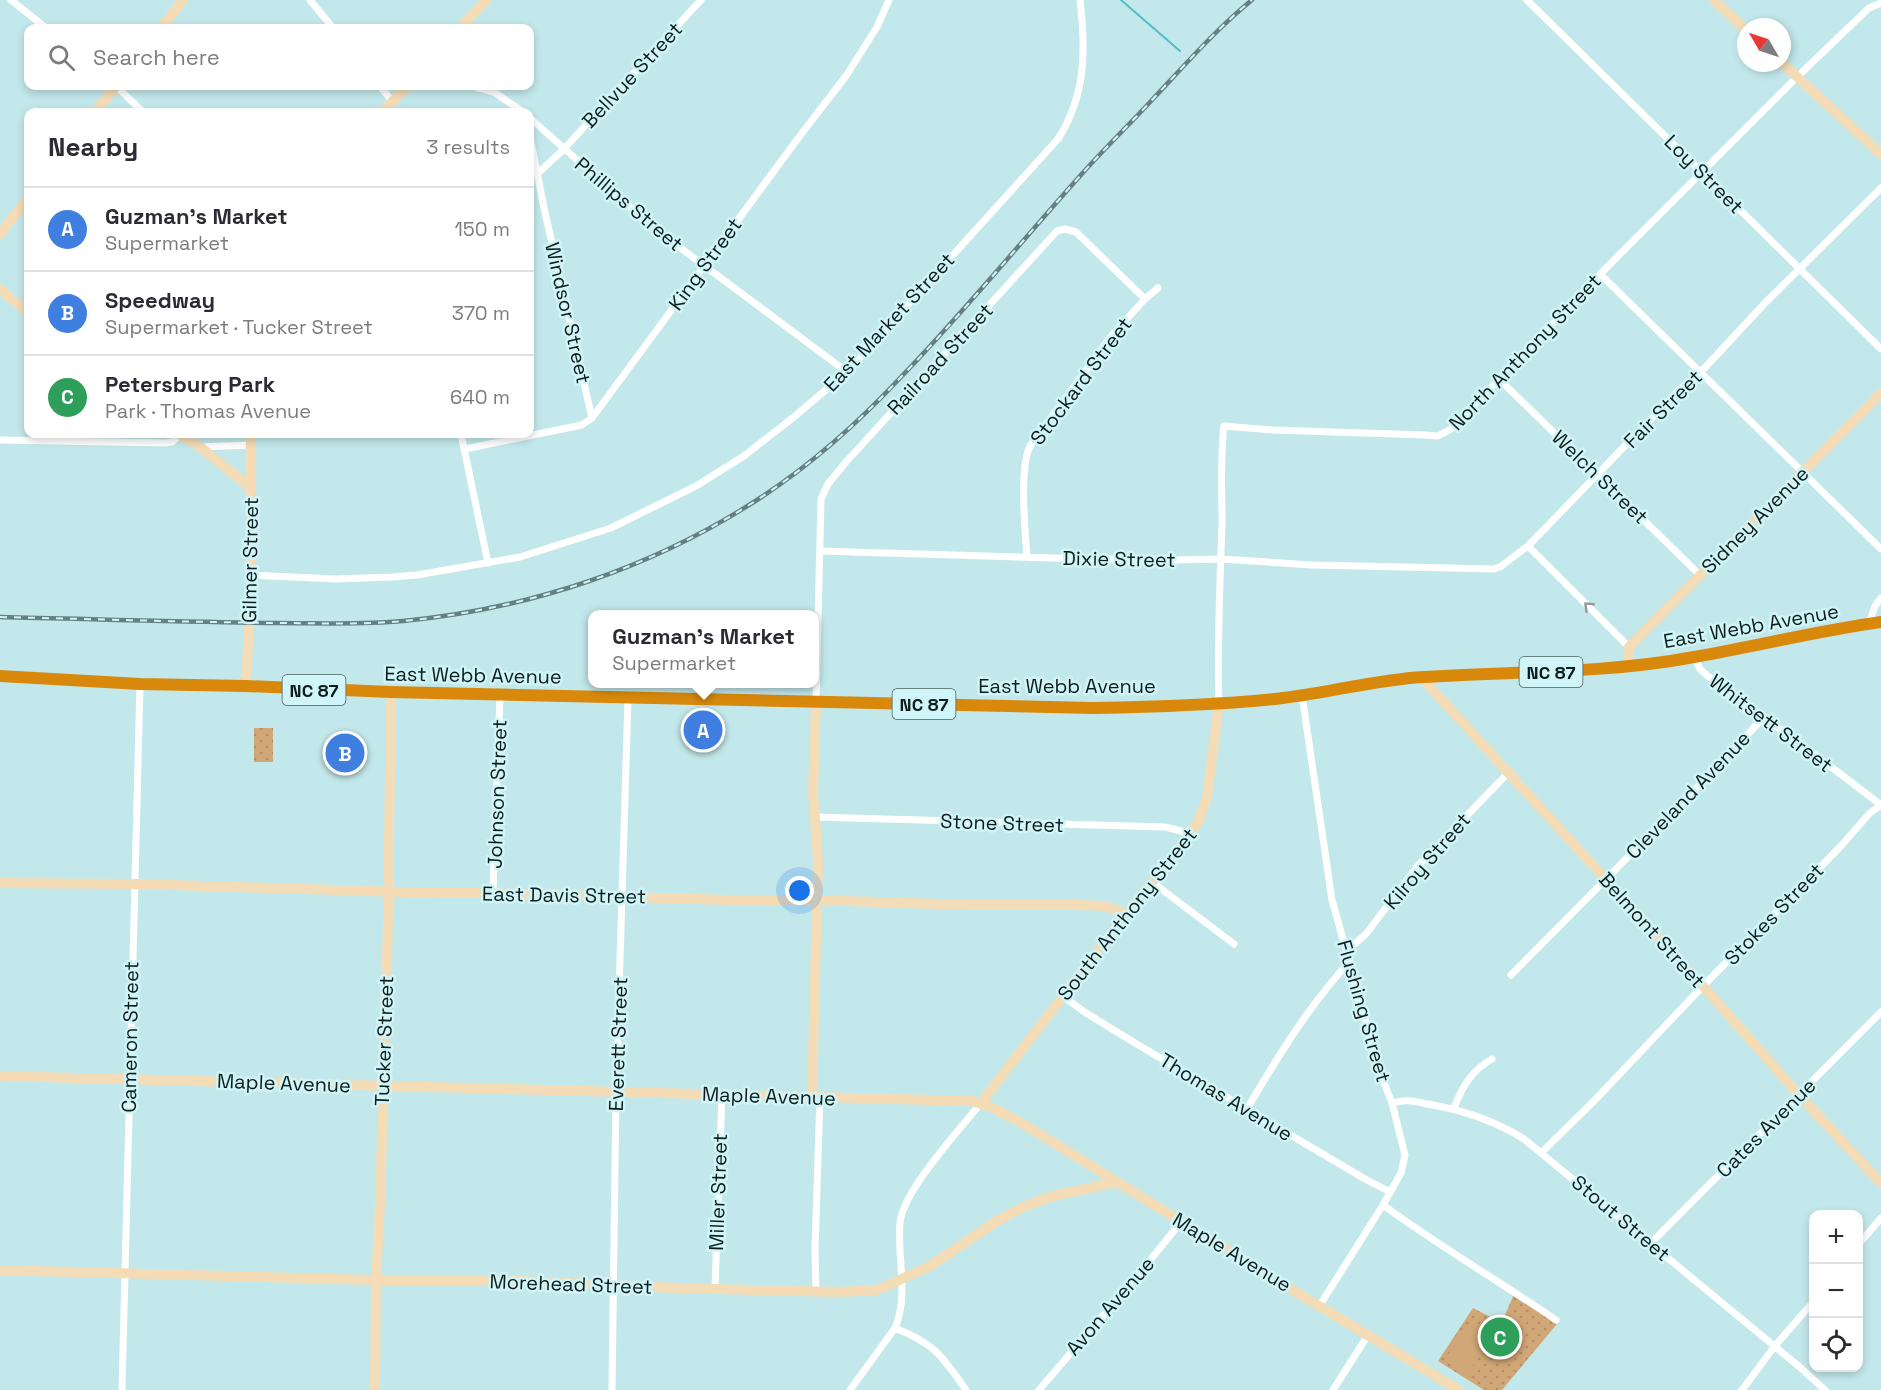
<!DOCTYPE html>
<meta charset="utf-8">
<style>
body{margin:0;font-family:"Space Grotesk",sans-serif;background:#f7f7f7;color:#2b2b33}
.controls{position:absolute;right:18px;bottom:18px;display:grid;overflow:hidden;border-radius:12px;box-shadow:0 3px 9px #0003}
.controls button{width:54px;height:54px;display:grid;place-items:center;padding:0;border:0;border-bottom:2px solid #e1e1e2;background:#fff;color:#2b2b33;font:30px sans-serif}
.compass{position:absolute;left:1737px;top:18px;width:54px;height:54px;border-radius:50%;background:#fff;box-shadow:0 3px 9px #0003;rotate:309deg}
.you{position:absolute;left:800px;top:891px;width:21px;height:21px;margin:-15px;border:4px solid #fff;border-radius:50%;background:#1a73e8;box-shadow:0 0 0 9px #1a73e833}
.badge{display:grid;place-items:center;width:39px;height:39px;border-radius:50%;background:#111827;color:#fff;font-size:20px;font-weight:700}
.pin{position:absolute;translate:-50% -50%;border:3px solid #fff;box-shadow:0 2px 6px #0006}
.popup{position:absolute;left:588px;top:610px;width:231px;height:78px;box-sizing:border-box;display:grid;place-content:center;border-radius:12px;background:#fff;filter:drop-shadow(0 2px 4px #0005);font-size:20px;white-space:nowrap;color:#7c7c81}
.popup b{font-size:22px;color:#2b2b33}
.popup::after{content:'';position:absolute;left:50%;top:100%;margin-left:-12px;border:12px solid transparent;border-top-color:#fff}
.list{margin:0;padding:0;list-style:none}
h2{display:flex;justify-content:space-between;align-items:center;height:78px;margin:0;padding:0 24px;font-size:26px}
h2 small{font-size:20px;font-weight:400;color:#7c7c81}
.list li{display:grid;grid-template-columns:39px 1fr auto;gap:18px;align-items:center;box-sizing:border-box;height:84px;padding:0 24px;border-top:2px solid #e1e1e2}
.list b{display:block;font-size:22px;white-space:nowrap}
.list p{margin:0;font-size:20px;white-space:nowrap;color:#7c7c81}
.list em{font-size:20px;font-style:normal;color:#7c7c81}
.icon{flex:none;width:33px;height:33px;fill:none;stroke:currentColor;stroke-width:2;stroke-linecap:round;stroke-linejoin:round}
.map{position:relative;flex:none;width:1881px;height:1390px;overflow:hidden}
.search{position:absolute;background:#fff;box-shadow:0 3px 9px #0003;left:24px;top:24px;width:510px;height:66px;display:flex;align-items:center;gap:15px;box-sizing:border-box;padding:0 21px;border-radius:12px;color:#7c7c81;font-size:22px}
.panel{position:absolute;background:#fff;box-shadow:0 3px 9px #0003;left:24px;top:108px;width:510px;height:330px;border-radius:12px}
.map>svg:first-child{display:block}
.park{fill:url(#park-dots)}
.pitch{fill:#d2a777}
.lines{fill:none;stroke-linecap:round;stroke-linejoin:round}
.stream{stroke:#51bdc6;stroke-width:2}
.street{stroke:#fff;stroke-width:7}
.secondary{stroke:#f3dcb6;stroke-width:10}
.highway{stroke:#d8890c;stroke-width:12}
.rail-casing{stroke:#668081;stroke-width:4.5}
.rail{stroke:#d0f5f8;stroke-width:2;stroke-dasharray:7;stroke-linecap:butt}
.oneway{stroke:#939999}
.labels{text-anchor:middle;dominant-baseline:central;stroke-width:5;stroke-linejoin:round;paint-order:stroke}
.shield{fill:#d0f5f8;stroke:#485d5f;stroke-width:1.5}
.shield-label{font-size:18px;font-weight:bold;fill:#0e1c1d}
.street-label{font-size:20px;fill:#0e1c1d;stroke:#d0f5f8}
</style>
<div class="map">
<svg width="1881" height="1390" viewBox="0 0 1881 1390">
<defs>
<pattern id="park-dots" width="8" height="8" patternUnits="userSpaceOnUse" patternTransform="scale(1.5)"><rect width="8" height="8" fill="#d2a777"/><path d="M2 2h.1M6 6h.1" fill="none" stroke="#b38f66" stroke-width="1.8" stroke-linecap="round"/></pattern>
</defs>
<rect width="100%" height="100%" fill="#c3e8eb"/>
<path class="park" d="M254 728H273V762H254Z
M1514 1294 1557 1324 1502 1390H1484L1438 1361 1473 1308 1496 1320 1505 1315Z"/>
<path class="pitch" d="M1468 1324 1491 1339 1467 1375 1444 1359 1458 1342Z"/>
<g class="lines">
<path class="stream" d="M1121 0 1180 51"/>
<path class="street" d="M11 0 46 28
M310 0 333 28
M1527 0 1881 349
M116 86 143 112
M380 86 392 101
M472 86 494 92 523 112
M407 87 429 86
M530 118 651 226 847 372
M530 137 544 208 592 418
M537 174 563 150 701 0
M1601 275 1881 549
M1500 380 1700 575
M461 434 488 563
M0 440 165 443 172 442 180 435
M200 447 251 445
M465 449 582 425 592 418 799 137 846 76 877 27 889 0
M1528 546 1629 647
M820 551 1053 558 1176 560 1221 559 1312 565 1494 569 1500 567 1528 546 1681 388 1700 373 1765 303 1881 188
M1027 557C1025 530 1019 469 1030 446L1112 335 1145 299 1158 288
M250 575 336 579 392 577 417 575 520 557 611 528 696 486 744 456 795 416 847 372 1058 139C1086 95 1086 50 1080 0
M1869 624 1875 606 1881 598
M1694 657 1700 669 1710 678 1805 747 1881 805
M1302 695 1332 900 1381 1075 1392 1103 1405 1155 1401 1173 1383 1205 1320 1305
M816 702 821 499 828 484 846 462 1057 231 1065 229 1076 232 1145 299
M1219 702C1217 642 1220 583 1222 523 1222 491 1220 458 1224 426L1273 430 1425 435 1438 436 1451 429 1615 259 1797 77 1869 8 1881 3
M814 817 1165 827 1181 831 1188 836
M1152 882 1234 944
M493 893 500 695
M1346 949 1357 942 1366 934 1416 868 1508 773
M1511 975 1720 764 1763 718
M1064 997 1086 1013 1135 1043 1365 1179 1390 1192
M1392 1103C1409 1098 1416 1102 1433 1105 1466 1111 1495 1121 1524 1139L1802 1369 1825 1390
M1454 1108C1462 1087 1472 1070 1492 1059
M1247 1109C1277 1058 1308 1007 1349 962
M1542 1152 1594 1101 1703 986 1840 847 1870 813 1881 805
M1383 1205C1439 1246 1499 1281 1556 1320
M1651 1243 1881 1012
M1858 1245 1881 1218
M715 1289 722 1095
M816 1291 815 1250 820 1097
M895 1328C935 1344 942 1356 966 1390
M122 1390 140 684
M612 1390 616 1091 628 699
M850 1390 895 1328C909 1295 897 1258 900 1223 902 1192 960 1129 981 1103
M1039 1390 1147 1264 1181 1222
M1333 1390 1368 1335
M1742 1390 1774 1347 1814 1301"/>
<path class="secondary" d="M1714 0 1746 30
M161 28 183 0
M460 28 486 0
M1782 63 1881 154
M95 112 116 86
M382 112 408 86
M0 234 28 198
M0 289 28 313
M179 434 200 447 251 488
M1628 666 1629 647 1881 393
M1421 677 1703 986 1799 1095 1881 1183
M245 686C253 602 250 517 251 434
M0 883 136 884 436 893H493L767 901 817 900 967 905H1079L1106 906 1126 914
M0 1076 972 1101 993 1108 1025 1125 1271 1277 1459 1390
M812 1096 818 861 813 791 816 702
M981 1103 1126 914 1179 849 1198 822 1207 798 1219 702
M0 1270 376 1280H505L678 1288 837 1292 877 1290 930 1266 997 1221 1021 1208 1049 1197 1116 1182
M375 1390 376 1280 380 1204 388 920 391 692"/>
<path class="highway" d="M0 676 140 684 245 686 391 692 1093 708C1154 707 1215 705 1275 699 1324 694 1373 680 1423 677 1513 671 1604 674 1694 657 1756 646 1818 631 1881 622"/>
<defs>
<path id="rail" d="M0 617C92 619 184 622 276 623 318 623 361 625 403 621 529 609 653 568 760 498 812 464 859 422 901 377 963 313 1020 243 1080 176 1103 150 1128 126 1152 100 1184 66 1215 30 1252 0"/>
</defs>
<use href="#rail" class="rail-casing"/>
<use href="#rail" class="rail"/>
</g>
<defs><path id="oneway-chevron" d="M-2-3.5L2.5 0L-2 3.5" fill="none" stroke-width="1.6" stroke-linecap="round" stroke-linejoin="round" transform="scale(1.5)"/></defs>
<use class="oneway" href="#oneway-chevron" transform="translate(1588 606) rotate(-136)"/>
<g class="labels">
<g class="shield">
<rect x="1519.5" y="657" width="63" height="30" rx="4.5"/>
<rect x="282.5" y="675" width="63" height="30" rx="4.5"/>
<rect x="892.5" y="689" width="63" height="30" rx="4.5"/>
</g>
<g class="shield-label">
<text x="1551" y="672">NC 87</text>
<text x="314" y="690">NC 87</text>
<text x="924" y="704">NC 87</text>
</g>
<g class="street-label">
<text transform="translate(632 75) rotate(-47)">Bellvue Street</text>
<text transform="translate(1704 174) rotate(45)">Loy Street</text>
<text transform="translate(629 204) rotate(40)">Phillips Street</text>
<text transform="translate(705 264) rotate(-54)">King Street</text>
<text transform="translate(568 313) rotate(77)">Windsor Street</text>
<text transform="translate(889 322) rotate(-47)">East Market Street</text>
<text transform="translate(1525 352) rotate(-46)">North Anthony Street</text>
<text transform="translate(940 359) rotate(-47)">Railroad Street</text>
<text transform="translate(1081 381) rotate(-53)">Stockard Street</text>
<text transform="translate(1663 409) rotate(-45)">Fair Street</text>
<text transform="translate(1600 477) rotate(44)">Welch Street</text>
<text transform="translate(1755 520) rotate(-45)">Sidney Avenue</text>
<text transform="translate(1119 559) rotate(1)">Dixie Street</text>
<text transform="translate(250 560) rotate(-89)">Gilmer Street</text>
<text transform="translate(1751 626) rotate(-10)">East Webb Avenue</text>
<text transform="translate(473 675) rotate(1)">East Webb Avenue</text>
<text x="1067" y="686">East Webb Avenue</text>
<text transform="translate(1771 723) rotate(37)">Whitsett Street</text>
<text transform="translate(497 794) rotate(-88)">Johnson Street</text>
<text transform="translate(1688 795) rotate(-46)">Cleveland Avenue</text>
<text transform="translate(1002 823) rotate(2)">Stone Street</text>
<text transform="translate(1427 861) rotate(-49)">Kilroy Street</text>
<text transform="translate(564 895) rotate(1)">East Davis Street</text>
<text transform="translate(1127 914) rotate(-52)">South Anthony Street</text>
<text transform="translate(1774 914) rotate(-46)">Stokes Street</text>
<text transform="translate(1652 930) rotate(48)">Belmont Street</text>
<text transform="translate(1364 1011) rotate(74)">Flushing Street</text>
<text transform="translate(130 1037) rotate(-89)">Cameron Street</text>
<text transform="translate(384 1041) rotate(-88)">Tucker Street</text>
<text transform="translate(618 1044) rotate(-88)">Everett Street</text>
<text transform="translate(284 1083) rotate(2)">Maple Avenue</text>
<text transform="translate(769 1096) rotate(2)">Maple Avenue</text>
<text transform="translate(1226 1097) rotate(31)">Thomas Avenue</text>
<text transform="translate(1766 1128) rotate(-45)">Cates Avenue</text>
<text transform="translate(718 1192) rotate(-88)">Miller Street</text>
<text transform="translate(1621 1218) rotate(40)">Stout Street</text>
<text transform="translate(1232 1252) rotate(31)">Maple Avenue</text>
<text transform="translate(571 1284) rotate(2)">Morehead Street</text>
<text transform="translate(1110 1306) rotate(-49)">Avon Avenue</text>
</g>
</g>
</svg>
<div class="controls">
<button>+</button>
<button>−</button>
<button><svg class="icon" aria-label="locate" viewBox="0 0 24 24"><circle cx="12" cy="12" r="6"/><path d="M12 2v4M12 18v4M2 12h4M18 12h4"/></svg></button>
</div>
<svg class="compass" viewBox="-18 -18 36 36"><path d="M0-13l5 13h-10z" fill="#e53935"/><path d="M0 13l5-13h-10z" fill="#7c7c81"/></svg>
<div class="you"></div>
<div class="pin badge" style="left:703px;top:730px;background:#3f7fe0">A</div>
<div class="popup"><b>Guzman's Market</b>Supermarket</div>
<div class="pin badge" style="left:345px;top:753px;background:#3f7fe0">B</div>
<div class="pin badge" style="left:1500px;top:1337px;background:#2e9e5b">C</div>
<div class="search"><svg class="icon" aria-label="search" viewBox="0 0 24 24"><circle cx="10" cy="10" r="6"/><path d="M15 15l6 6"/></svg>Search here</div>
<section class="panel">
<h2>Nearby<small>3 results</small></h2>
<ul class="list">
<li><span class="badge" style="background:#3f7fe0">A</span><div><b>Guzman's Market</b><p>Supermarket</p></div><em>150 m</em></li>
<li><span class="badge" style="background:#3f7fe0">B</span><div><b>Speedway</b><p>Supermarket · Tucker Street</p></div><em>370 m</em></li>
<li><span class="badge" style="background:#2e9e5b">C</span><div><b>Petersburg Park</b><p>Park · Thomas Avenue</p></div><em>640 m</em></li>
</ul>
</section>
</div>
